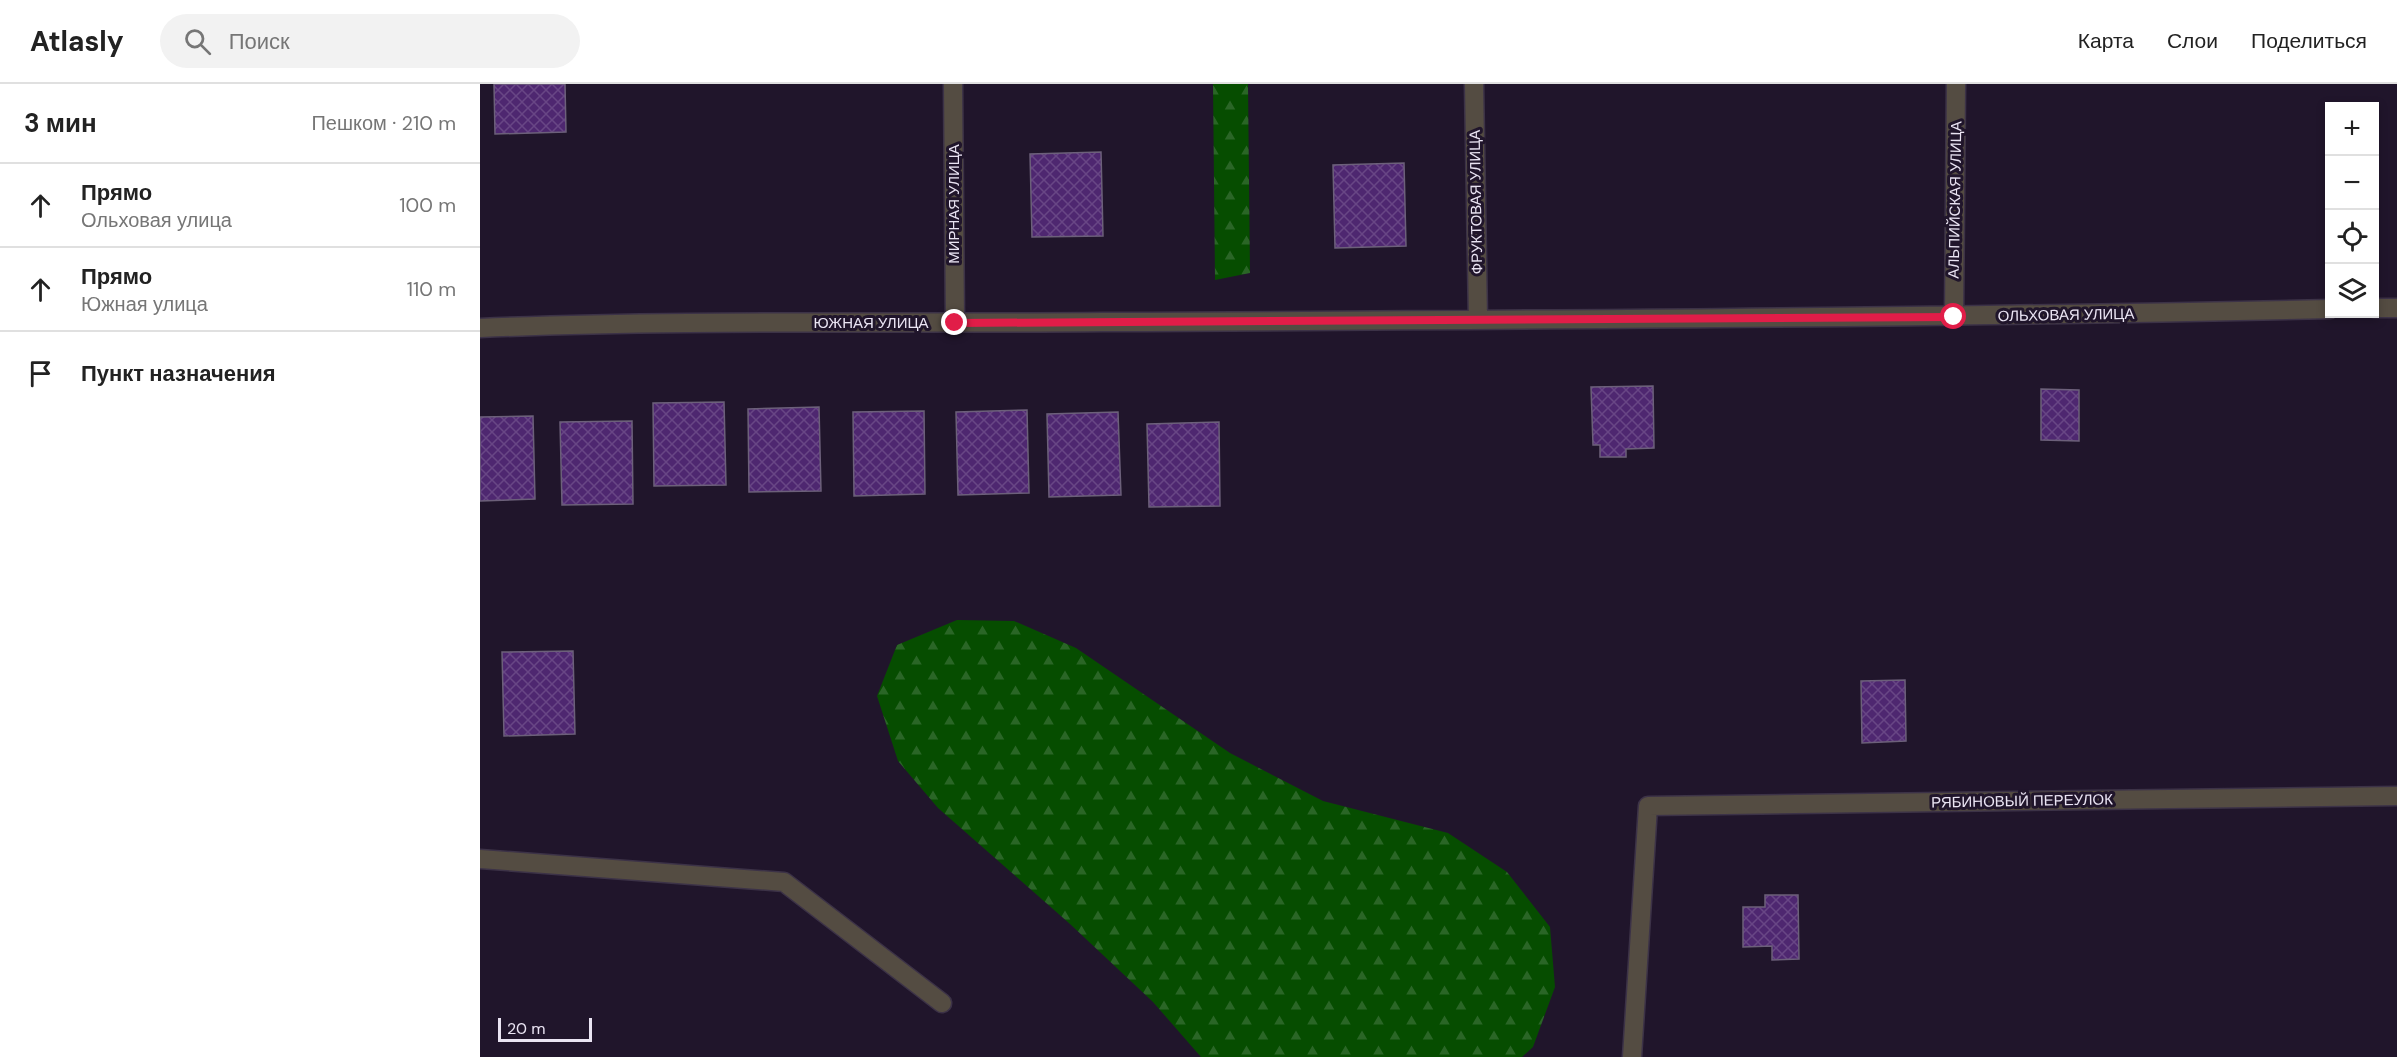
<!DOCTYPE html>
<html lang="ru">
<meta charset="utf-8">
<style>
body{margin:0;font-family:"DM Sans",sans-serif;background:#f2f2f2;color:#222}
.controls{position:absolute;right:18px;top:18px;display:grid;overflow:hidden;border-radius:0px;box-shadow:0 3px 9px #0003}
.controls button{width:54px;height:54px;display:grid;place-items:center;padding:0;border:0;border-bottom:2px solid #e0e0e0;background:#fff;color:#222;font:30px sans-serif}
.scale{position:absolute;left:18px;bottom:15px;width:94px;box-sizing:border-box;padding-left:6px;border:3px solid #eae4f3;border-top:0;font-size:16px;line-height:21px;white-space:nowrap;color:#eae4f3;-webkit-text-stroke:4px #20152b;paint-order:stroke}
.stop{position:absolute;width:18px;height:18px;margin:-14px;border:4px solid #e11d48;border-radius:50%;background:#fff}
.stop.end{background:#e11d48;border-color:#fff;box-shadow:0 2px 6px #0008}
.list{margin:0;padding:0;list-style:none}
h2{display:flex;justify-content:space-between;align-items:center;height:78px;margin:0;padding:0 24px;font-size:26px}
h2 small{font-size:20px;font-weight:400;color:#767676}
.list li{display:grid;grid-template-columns:39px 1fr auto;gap:18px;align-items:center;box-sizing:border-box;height:84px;padding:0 24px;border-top:2px solid #e0e0e0}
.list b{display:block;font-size:22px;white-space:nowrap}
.list p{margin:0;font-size:20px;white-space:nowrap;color:#767676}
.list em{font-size:20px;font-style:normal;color:#767676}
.icon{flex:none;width:33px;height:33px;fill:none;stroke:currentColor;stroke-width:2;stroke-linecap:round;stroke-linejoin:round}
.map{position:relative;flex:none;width:1917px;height:973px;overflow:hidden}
header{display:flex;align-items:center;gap:36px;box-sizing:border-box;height:84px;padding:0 30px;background:#fff;border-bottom:2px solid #e0e0e0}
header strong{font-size:28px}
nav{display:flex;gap:33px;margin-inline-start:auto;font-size:21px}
.search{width:420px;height:54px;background:#f2f2f2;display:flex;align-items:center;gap:15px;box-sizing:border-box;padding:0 21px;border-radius:33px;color:#767676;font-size:22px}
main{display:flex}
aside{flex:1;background:#fff}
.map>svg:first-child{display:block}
.forest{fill:url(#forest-firs)}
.building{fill:url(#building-cross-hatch);stroke:#6c607a;stroke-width:1.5}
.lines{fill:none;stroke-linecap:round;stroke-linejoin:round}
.minor-casing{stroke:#3c3247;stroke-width:21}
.minor{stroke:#544c42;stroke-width:18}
.route{stroke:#e11d48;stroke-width:8}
.labels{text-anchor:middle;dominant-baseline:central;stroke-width:6;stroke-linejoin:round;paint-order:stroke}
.street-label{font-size:15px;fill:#eae4f3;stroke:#20152b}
</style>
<header>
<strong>Atlasly</strong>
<div class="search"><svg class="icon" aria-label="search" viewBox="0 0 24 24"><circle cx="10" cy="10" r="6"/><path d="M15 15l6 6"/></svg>Поиск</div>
<nav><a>Карта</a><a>Слои</a><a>Поделиться</a></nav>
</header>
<main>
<aside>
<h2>3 мин<small>Пешком · 210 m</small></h2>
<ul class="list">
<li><svg class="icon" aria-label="ahead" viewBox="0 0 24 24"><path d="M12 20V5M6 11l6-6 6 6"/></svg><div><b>Прямо</b><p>Ольховая улица</p></div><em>100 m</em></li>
<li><svg class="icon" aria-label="ahead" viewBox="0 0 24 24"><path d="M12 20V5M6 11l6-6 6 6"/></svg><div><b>Прямо</b><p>Южная улица</p></div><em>110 m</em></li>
<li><svg class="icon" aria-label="arrive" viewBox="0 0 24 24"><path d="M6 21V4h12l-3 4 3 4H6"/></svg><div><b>Пункт назначения</b></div></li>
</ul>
</aside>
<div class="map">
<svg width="1917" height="973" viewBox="0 0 1917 973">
<defs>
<pattern id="forest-firs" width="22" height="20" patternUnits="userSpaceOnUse" patternTransform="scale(1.5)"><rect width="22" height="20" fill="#064d00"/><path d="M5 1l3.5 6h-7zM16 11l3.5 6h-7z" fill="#2a6626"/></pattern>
<pattern id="building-cross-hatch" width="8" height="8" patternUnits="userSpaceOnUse" patternTransform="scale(1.5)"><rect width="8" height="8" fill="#4e2770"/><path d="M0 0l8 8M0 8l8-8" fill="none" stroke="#684685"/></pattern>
</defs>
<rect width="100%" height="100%" fill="#20152b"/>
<path class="forest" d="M733 0H768L770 189 735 196Z
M477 536 534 537 596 564 750 669 843 717 968 749 1027 788 1070 843 1075 903 1053 963 1042 973H721L673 918 590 840 458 724 418 677 397 612 417 561Z"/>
<path class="building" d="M14 0H85L86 48 15 50Z
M621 68 623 152 552 153 550 70Z
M924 79 926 162 855 164 853 81Z
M1173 302 1174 364 1146 365V373H1120V361H1113L1111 303Z
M1561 305 1599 306V357L1561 356Z
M244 318 246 401 174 402 173 319Z
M339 323 341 407 269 408 268 325Z
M547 326 549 409 478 411 476 328Z
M444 327 445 410 374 412 373 328Z
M638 328 641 411 569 413 567 330Z
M53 332 55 415 0 417V333Z
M152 337 153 420 82 421 80 338Z
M739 338 740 422 669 423 667 340Z
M93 567 95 650 24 652 22 568Z
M1425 596 1426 657 1382 659 1381 597Z
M1285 811H1318L1319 875 1292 876V862L1263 863V823H1285Z"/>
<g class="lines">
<defs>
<path id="minor" d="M473 0 475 239
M994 0 998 236
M1894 224H1917
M1474 233 1476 0
M0 244C207 235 415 240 623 238 1032 236 1441 234 1850 225
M0 775 304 798 462 919
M1152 973 1168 722 1917 712"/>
</defs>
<use href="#minor" class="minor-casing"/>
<use href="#minor" class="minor"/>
</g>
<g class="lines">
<path class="route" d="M475 239 1474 233"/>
</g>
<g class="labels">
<g class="street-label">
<text transform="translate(1475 116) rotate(-89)">АЛЬПИЙСКАЯ УЛИЦА</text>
<text transform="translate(996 118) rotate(-91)">ФРУКТОВАЯ УЛИЦА</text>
<text transform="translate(474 120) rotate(-90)">МИРНАЯ УЛИЦА</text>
<text transform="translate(1586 231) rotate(-1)">ОЛЬХОВАЯ УЛИЦА</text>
<text x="391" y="239">ЮЖНАЯ УЛИЦА</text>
<text transform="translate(1542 717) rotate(-1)">РЯБИНОВЫЙ ПЕРЕУЛОК</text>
</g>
</g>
</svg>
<div class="controls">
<button>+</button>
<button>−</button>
<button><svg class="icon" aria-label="locate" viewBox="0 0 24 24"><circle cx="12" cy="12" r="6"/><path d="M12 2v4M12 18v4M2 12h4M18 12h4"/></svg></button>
<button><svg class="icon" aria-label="layers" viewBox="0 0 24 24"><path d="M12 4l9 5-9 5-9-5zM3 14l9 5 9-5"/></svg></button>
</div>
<div class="scale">20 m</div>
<div class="stop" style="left:1474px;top:233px"></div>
<div class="stop end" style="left:475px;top:239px"></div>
</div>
</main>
